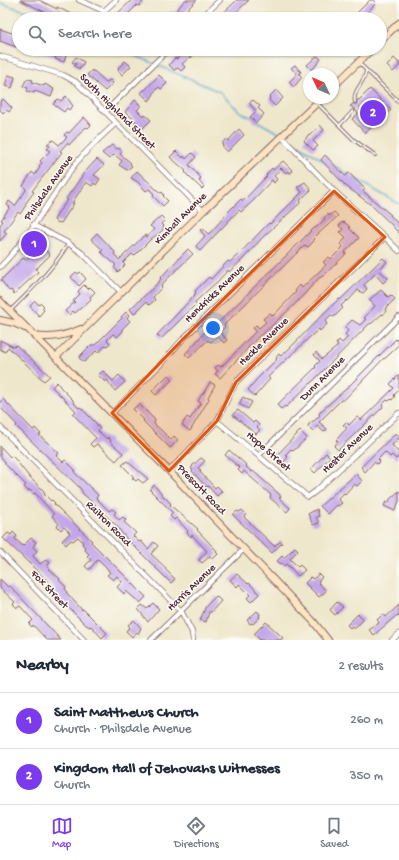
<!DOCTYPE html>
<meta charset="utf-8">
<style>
body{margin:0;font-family:"Gochi Hand",sans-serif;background:#f6f6f7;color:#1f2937}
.compass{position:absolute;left:303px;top:68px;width:36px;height:36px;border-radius:50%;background:#fff;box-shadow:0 1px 3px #0004;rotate:314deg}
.you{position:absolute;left:213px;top:328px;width:14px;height:14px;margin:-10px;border:3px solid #fff;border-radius:50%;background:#1a73e8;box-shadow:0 0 0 6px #1a73e833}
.badge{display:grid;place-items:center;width:26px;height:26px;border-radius:50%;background:#7c3aed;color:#fff;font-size:13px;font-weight:700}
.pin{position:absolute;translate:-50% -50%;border:2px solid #fff;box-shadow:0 1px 4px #0006}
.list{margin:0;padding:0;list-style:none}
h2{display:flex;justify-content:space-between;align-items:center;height:52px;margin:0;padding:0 16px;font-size:17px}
h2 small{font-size:13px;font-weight:400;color:#747a83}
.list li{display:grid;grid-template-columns:26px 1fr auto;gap:12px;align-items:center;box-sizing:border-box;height:56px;padding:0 16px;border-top:1px solid #e0e1e3}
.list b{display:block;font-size:15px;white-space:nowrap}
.list p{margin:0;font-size:13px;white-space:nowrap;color:#747a83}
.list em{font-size:13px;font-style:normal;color:#747a83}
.icon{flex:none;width:22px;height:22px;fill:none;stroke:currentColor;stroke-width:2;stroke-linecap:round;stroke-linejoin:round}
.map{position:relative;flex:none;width:399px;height:640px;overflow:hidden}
.search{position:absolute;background:#fff;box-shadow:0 1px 3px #0004;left:12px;right:12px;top:12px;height:44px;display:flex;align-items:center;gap:10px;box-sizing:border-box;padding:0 14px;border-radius:22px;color:#747a83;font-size:15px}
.sheet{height:164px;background:#fff}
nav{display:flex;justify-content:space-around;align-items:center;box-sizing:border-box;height:56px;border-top:1px solid #e0e1e3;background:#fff;font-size:11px;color:#747a83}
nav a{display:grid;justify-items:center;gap:2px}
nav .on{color:#7c3aed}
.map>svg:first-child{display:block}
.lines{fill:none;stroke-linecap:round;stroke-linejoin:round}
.stream{stroke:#54a4ce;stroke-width:1.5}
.building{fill:#c2a6e9}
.service-casing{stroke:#846563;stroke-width:4}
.minor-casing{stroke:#846563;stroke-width:6}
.secondary-casing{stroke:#846563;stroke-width:8}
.service{stroke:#fff;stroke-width:2}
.minor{stroke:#fff;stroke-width:4.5}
.secondary{stroke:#fce5c4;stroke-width:6}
.marked{fill:#e0560e;fill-opacity:0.2;stroke:#e0560e;stroke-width:3;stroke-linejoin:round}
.labels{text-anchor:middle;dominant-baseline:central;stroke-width:3;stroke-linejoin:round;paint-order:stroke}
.street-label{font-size:11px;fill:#4a1f2b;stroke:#fdfcf7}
</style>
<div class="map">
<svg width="399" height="640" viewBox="0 0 399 640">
<rect width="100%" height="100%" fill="#fdfcf7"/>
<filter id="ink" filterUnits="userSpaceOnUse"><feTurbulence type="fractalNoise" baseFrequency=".025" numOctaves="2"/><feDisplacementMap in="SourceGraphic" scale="8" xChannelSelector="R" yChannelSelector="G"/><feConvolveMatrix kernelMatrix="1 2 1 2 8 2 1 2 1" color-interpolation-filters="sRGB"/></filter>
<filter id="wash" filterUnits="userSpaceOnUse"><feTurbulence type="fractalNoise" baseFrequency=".012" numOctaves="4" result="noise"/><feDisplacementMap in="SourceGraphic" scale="16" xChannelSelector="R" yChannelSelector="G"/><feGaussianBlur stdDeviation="0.9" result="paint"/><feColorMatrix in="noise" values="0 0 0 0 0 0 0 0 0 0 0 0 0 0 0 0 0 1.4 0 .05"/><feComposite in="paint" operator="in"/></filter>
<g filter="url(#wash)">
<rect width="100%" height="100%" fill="#efe7cb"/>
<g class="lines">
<path class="stream" d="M0 3 51 19
M120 49 220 92 239 111 250 117
M257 121 280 134
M285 137 323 160
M337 167 349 175
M352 177 399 204"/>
</g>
<g id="blocks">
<path class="building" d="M20 0H39L57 9V7L81 19H59Z
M132 0H140L143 2 139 6 137 5 128 14 132 17 129 19H120L123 17 118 13Z
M185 0H197L177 19H163L172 11 174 13Z
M237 0H249L232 16 234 19H217Z
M370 0H373L376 3 362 18 357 13Z
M0 29 15 34 14 36 19 37 16 47 0 41Z
M26 49H52L57 51 59 49 63 50 62 54 66 55 64 62 55 59 56 57 47 54V55L41 53 40 54Z
M186 49H203L197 55 195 53 191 58 190 57 182 64 185 67 181 71 178 68 174 70 169 65 175 58 177 59Z
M317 56 321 59 312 70 307 65Z
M76 57 84 62 80 69 74 66 76 64 72 62Z
M394 58 399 63V66L393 72 387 66Z
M125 61 131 66 122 75 118 70 119 69 118 68Z
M295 65 301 72 299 74 302 77 294 87 289 82 297 74 291 68Z
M92 70 93 72 94 71 106 82 110 80 113 83 105 91 87 75Z
M8 75 15 77 12 88 5 86Z
M159 75 167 83 161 89 159 87 153 93 154 94 149 101 141 93 144 90H145Z
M28 79 33 80 32 82 44 86 45 84 54 89 51 97 35 91 34 93 27 91 28 88 23 86 26 80H27Z
M370 89 391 110 365 133 352 119 358 114 355 109 350 106 353 104H357V100H359Z
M276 90 283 98 275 106 269 100 270 98 269 97Z
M66 96 73 106 69 110 67 108 64 112 53 104 58 99 61 101Z
M3 99 12 108 9 112 6 110 3 113 0 110V102Z
M135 100 140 105V107L137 110 143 116 145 115 151 120 141 130 134 122 136 121 125 112Z
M253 100 260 106 258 108 264 114 256 123 250 117 256 111 249 103Z
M84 117 91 125 88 128 86 127 69 145 67 143 60 151 62 152 32 191 34 192 25 204 26 205 20 214 18 212 4 231 7 233 0 241V225L3 221 1 220 10 207 7 205 9 201 15 206 26 190V189L23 186 32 172 35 175 40 167 39 166 42 163 40 161 50 151 47 149 50 146 47 144 53 140 59 145 67 137 64 135 67 132 69 133Z
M320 125 324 130 313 141 318 146 313 150 304 141 309 134 310 135Z
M239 129 244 135 227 152 223 148V146L222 143 226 139 228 141Z
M112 145 117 149 119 148 122 152 120 154 131 163 130 164 132 166 127 170 119 165 122 161 115 155 113 156 112 155 109 159 102 153Z
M176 151 183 158 184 156 186 159 192 153 196 157 189 165 201 178 199 181 204 187 202 189 188 176 185 172 186 171 170 157Z
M325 155 345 176 349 173 365 189 363 191 391 215H390L398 224 399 222V233L394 228V227L370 204 346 186 321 160Z
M97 159 104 165 94 175 100 179 96 185 94 183 92 186 86 182 72 203H74L71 208 61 223 59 222 58 223 54 220 57 215H56L68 200 66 199 84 173Z
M283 161 293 171 290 173 288 171 286 173 281 168 274 176 277 179 274 183 272 180 255 198V199L241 212 239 210 200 251 196 246 205 236 200 230 202 228 208 234 211 232 225 216H224L241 199 243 201 267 176 266 175 272 168 273 170Z
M137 171 158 191 161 193 162 192 164 195 163 196 168 201 163 206 153 196 154 194 149 189 146 191 138 182 131 178Z
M305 182 311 190 301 199 300 203 263 237 243 259 229 272 228 270 218 281 209 289 195 302 196 304 161 339 157 335 195 295H194L196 293 195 291 209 277 211 279 228 261 230 262 240 253 262 230 269 223 270 224 302 192 297 187Z
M334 212 338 216 318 234 313 239 314 241 308 247 305 245 224 325 225 327 220 332 227 340 224 343 217 336 211 342 208 340 189 358 185 354 205 332 206 333 210 331 313 229 318 226 325 219 324 218 328 214 329 216Z
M161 216 165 220 161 224 164 227 162 231 151 239 134 256 132 254 123 263 125 265 118 272 114 267 116 265 101 252 103 250 91 239 97 233 115 252 114 254 119 260 145 235 147 237 154 229 150 226Z
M342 222 343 223 344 222 350 227 349 228 359 238 345 252 346 253 344 256 323 276 319 278 296 303 263 334 260 335 220 378 215 374 218 371 215 368 218 365 221 367 256 331 253 328 256 325 259 328 266 322 263 319 270 313 273 316 296 292 295 291 300 285 302 288 326 265 323 262 329 257 331 259 343 247 341 244 346 237 340 232 343 229 339 226Z
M41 246 50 255 36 269 38 272 14 294 11 290 9 291 1 280 23 258 26 260Z
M188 249 193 254 166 280 161 286 162 287 153 297 155 300 149 305 146 302 134 314 130 309 154 287 161 279 160 278Z
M383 258 387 262 379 270 388 278 383 283 375 274 364 285 367 289 363 293 358 290 348 301 347 300 341 306 343 308 334 317 331 315 325 321 327 324 320 331 319 329 310 337 268 377 270 379 255 396 248 390 256 380 277 359 276 358 279 354 281 356 290 348 326 311 339 299 340 300Z
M76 272 78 274 80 272 86 279 79 286 71 277Z
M84 285 88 289 90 287 95 292 90 297 91 299 88 302 75 313 73 311 69 315 65 311 75 302 73 301 80 294 78 291Z
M381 290 388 297 391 295 395 299 385 309 386 311 383 315 382 314 372 323 369 324 316 378 286 407 285 406 281 409 277 405 316 367 315 366 320 361 314 355 316 352 322 359 338 346 336 344 339 340 342 343 348 337 345 334 348 331 345 327 352 320 360 325 366 319 364 318 375 306 369 300Z
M35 301 39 305 41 303 44 306 42 308 44 310 39 316 30 306Z
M126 312 129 315 127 318 130 321 122 329 123 331 117 337 113 334 107 340 110 343 107 346 106 345 98 353 96 351 84 362 79 358 81 355 91 345H95L122 318 121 317Z
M396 339 399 344 391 353 384 359V358L344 400H341L319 422 327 429 324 432 317 426 312 431 308 427 309 424 313 421H314L320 415 319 414 321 411 346 389Z
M0 340 14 347 16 345 50 376 44 381 8 347 5 352 0 349Z
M103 371 113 381 119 375 125 382 115 391 107 380 105 382 98 375Z
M168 375 173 379 156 395 152 391Z
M399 375V390L394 395 395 396 392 400 391 399 389 401 387 400 382 405 383 407 338 450 334 446 338 442 336 440 347 428 343 425 346 422 349 425 357 417 361 420 394 388 390 384Z
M57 382 61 388 73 400V402L79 408 80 407 95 422 100 429 98 431 107 439 108 437 111 440 110 442 123 453 116 461 97 444 93 447 90 444 96 438 73 414 76 411 52 387Z
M210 382 215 385 208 397 209 399 190 431 182 425 187 417 190 419 201 403 198 401 202 394H203Z
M243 397 252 402 248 409 239 404Z
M3 399 33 430 35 428 41 434 39 435 59 453 56 456 63 462 65 460 75 470 74 472 97 494 98 495 96 498 109 511 112 509 116 512 114 514 119 520 123 517 126 520 124 522 136 533 133 536 139 542 141 541 148 549 154 542 158 546 151 554 166 568 165 569 175 579 171 583 125 537 116 525 102 512V513L95 506 96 505 83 494 80 488 18 428 16 426 17 425 0 407V402Z
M139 404 155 420 154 424 161 430 171 440 174 436 178 440 170 448 143 421 144 420 133 409Z
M238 410 253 423 255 421 259 425 257 427 260 430 256 434 234 416 233 414Z
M300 431 307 438 293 451 291 449 285 455 288 457 284 462 277 455Z
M396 433 399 436V438L392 445 399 453V455L396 459 392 455 390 457 385 452 378 459 380 461 377 464 374 462 365 472 361 467Z
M0 446 10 457 12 456 15 459 30 478 43 490 45 493 44 494 51 501 52 500 55 503 54 504 92 541 91 542 146 597 140 603 126 591 124 594 117 587 122 582 117 576 113 580 107 575 110 573 107 568 98 559 89 570 85 566 91 560 87 556 89 554 84 549 85 547 82 544 83 542 78 537 73 541 71 540 66 545 62 541 70 533 64 527 61 530 57 526 59 524 52 516 54 514 35 493 34 494 30 490 28 491 24 487 26 485 5 464V462L0 456Z
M229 450 244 463 247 466 246 467 252 472 253 471 279 494 281 497 279 498 290 508 287 512 270 498 271 495 244 471 242 474 238 470 240 468 225 455Z
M326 453 330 457 315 473 311 469Z
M201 458 205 461 198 468 201 470 199 471 215 488 217 486 222 491 217 496 208 486 206 487 192 471 193 470 191 468 193 466H192Z
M127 461 148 479 143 483 138 479 136 481 132 478 134 477 122 465Z
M356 474 362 481 357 486 354 484 345 494 344 493 338 499 342 503 338 506 337 505 328 514 320 506Z
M154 485 164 497H165L171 504 170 505 198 529 197 530 217 551 216 552 218 554 213 559 210 556 202 563 199 560 207 551 192 535 191 537 187 533 188 531 176 518 174 520 170 516 173 513 150 490Z
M399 491V501L395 511 384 506 386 502 389 503 390 499Z
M317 509 319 516 316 517 319 523 313 525 308 514Z
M242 510 246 514 244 517 274 546 281 541 282 543 272 553 233 515 237 511 239 512Z
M13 532 17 536 15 539 23 546 31 538 36 542 33 547 37 551 33 556 40 564 47 559 50 562 47 567 60 579 59 580 66 587 65 589 67 591 66 592 82 610 83 609 107 633 102 638 91 626 90 627 86 625 69 608 53 590 55 588 5 540 3 538 8 533 11 535Z
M295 547 298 550 290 559 298 567 300 565 305 570 298 576 289 566H288L286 564 284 566 282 563 281 564 277 561 282 556 284 558Z
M237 574 248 584 249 583 251 585 259 594 251 602 247 598 250 595 239 584 237 587 230 580Z
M319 574 322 577 318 582 326 591 319 597 305 583 311 577 313 579Z
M0 579 8 587 10 586 61 640H47L33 625 32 627 29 624 33 620 20 606 17 608 13 604 15 602 0 588Z
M216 596 221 601 211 612H209L206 622 200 620 206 606Z
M337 602 343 607 335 615 330 610Z
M153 603 159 609 148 622 138 609 142 605 147 609Z
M399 605V617L397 615 374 635 369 630 379 623V622L377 620 383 614 386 617Z
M257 611 260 614 259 616 260 617 253 624 252 623 250 624 247 620Z
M358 614 364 619 354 629 352 626 350 628 347 625Z
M134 620 141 628 138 634 137 632 132 637 126 631 130 627 128 625Z
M266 622 280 635 283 638 280 640H260L254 634Z"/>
</g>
</g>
<g filter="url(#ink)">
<use href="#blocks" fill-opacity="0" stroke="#846563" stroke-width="1"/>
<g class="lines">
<defs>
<path id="service" d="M359 63 399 102
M355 102C352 90 366 82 366 70
M318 104 354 140 375 155
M340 125 353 111
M11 310C32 289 53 269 68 244"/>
<path id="minor" d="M79 0 104 11 116 0
M200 19 220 0
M0 56 63 75 76 82 203 211
M105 112 169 49
M282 137 334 191 385 237 399 251
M33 225 68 243 82 253 121 292
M0 267C29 238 49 200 73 167 85 151 101 137 116 123
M112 413 159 366 183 339 334 191
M217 421 308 497 316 491 399 413
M0 427 181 611 192 632 193 640
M259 455 399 317
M169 471 217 421 236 382 385 237
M0 552 84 640
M151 640 244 549
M392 640 399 634"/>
<path id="secondary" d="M380 41 399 23
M333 87 372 49
M0 301 169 471 313 621 328 640
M0 320 14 323 25 328
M36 336C52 339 66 335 81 329
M56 357 203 211 322 98"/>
</defs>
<use href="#service" class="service-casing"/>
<use href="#minor" class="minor-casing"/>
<use href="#secondary" class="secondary-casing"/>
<use href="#service" class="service"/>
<use href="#minor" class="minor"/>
<use href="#secondary" class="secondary"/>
</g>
</g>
<path class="marked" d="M334 191 385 237 236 382 217 421 169 471 112 413 183 339Z"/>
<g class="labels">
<g class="street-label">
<text transform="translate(117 112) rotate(45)">South Highland Street</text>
<text transform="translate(49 188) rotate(-55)">Philsdale Avenue</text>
<text transform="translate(181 219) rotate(-45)">Kimball Avenue</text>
<text transform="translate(215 294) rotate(-44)">Hendricks Avenue</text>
<text transform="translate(264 342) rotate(-44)">Heckle Avenue</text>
<text transform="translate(323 379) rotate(-45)">Dunn Avenue</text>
<text transform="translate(348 449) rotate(-44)">Hester Avenue</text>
<text transform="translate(268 452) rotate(41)">Hope Street</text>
<text transform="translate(201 490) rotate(46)">Prescott Road</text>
<text transform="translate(108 524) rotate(45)">Railton Road</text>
<text transform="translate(192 588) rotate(-44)">Harris Avenue</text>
<text transform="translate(49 590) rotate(46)">Fox Street</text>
</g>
</g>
</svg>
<svg class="compass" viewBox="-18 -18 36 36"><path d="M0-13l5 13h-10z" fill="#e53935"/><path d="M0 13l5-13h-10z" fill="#747a83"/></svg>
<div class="you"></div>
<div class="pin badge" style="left:34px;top:244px">1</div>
<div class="pin badge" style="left:373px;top:113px">2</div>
<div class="search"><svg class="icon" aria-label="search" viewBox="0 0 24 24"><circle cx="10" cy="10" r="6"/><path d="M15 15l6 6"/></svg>Search here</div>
</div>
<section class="sheet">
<h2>Nearby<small>2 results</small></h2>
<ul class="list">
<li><span class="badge">1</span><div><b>Saint Matthews Church</b><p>Church · Philsdale Avenue</p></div><em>260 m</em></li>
<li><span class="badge">2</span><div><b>Kingdom Hall of Jehovahs Witnesses</b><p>Church</p></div><em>350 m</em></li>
</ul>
</section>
<nav>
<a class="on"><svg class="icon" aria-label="map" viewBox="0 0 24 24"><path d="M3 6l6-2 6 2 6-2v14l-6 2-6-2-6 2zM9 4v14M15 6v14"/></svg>Map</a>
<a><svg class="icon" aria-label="directions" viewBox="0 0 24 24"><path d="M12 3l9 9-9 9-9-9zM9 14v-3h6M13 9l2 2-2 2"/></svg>Directions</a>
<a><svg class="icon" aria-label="saved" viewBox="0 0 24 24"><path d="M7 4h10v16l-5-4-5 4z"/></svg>Saved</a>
</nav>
